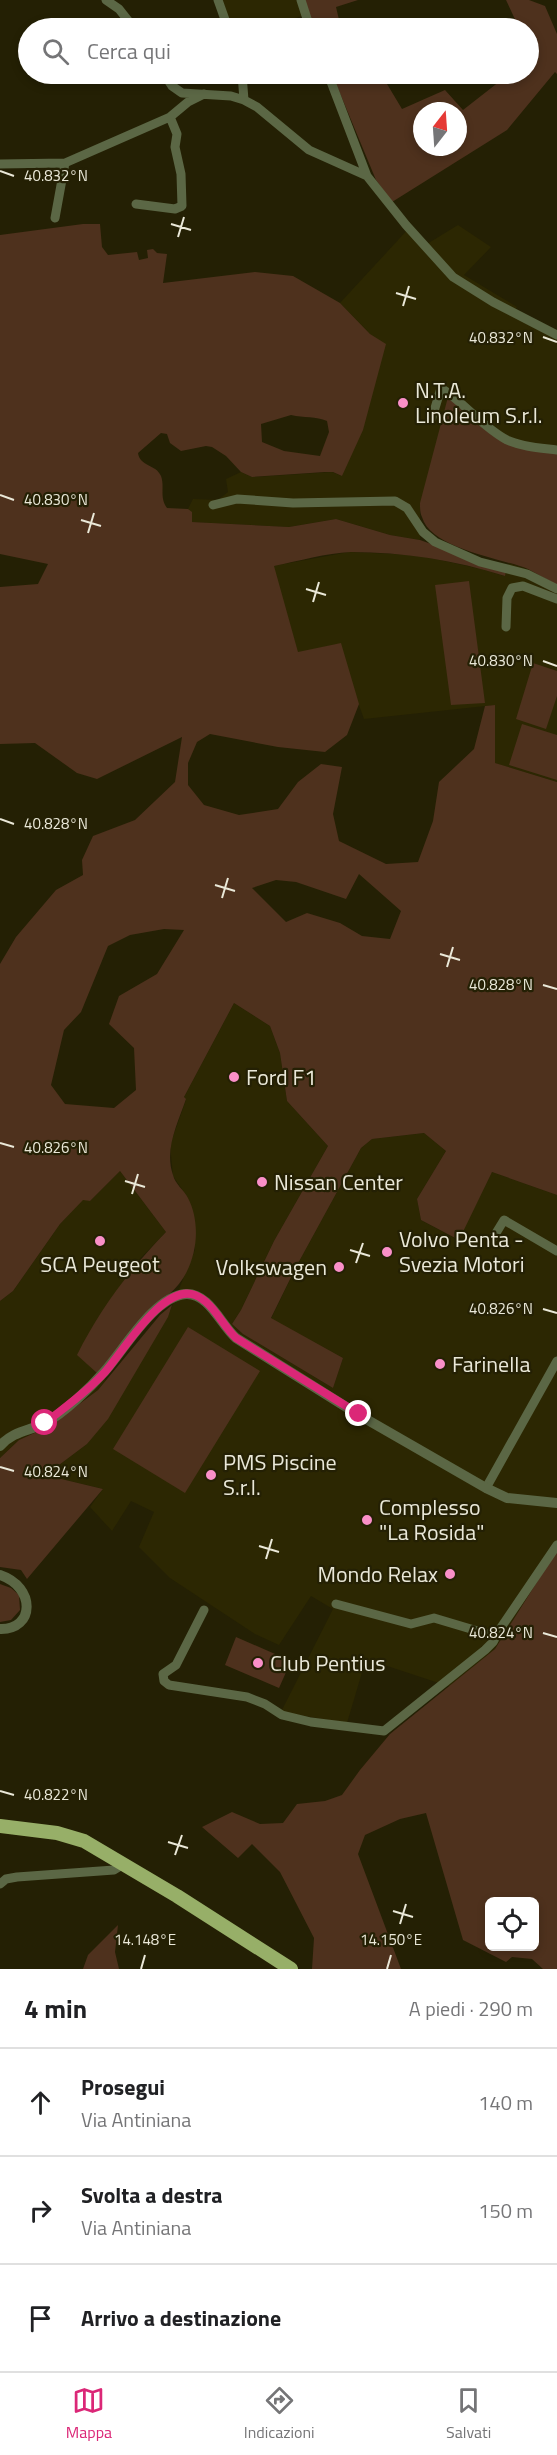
<!DOCTYPE html>
<html lang="it">
<meta charset="utf-8">
<style>
body{margin:0;font-family:"Titillium Web",sans-serif;background:#f6f6f6;color:#202124}
.controls{position:absolute;right:18px;bottom:18px;display:grid;overflow:hidden;border-radius:9px;box-shadow:0 3px 9px #0003}
.controls button{width:54px;height:54px;display:grid;place-items:center;padding:0;border:0;border-bottom:2px solid #e0e0e0;background:#fff;color:#202124;font:30px sans-serif}
.compass{position:absolute;left:413px;top:102px;width:54px;height:54px;border-radius:50%;background:#fff;box-shadow:0 3px 9px #0003;rotate:17deg}
.stop{position:absolute;width:18px;height:18px;margin:-14px;border:4px solid #db2777;border-radius:50%;background:#fff}
.stop.end{background:#db2777;border-color:#fff;box-shadow:0 2px 6px #0008}
.list{margin:0;padding:0;list-style:none}
h2{display:flex;justify-content:space-between;align-items:center;height:78px;margin:0;padding:0 24px;font-size:26px}
h2 small{font-size:20px;font-weight:400;color:#757577}
.list li{display:grid;grid-template-columns:39px 1fr auto;gap:18px;align-items:center;box-sizing:border-box;height:108px;padding:0 24px;border-top:2px solid #e0e0e0}
.list b{display:block;font-size:22px;white-space:nowrap}
.list p{margin:0;font-size:20px;white-space:nowrap;color:#757577}
.list em{font-size:20px;font-style:normal;color:#757577}
.icon{flex:none;width:33px;height:33px;fill:none;stroke:currentColor;stroke-width:2;stroke-linecap:round;stroke-linejoin:round}
.map{position:relative;flex:none;width:557px;height:1969px;overflow:hidden}
.search{position:absolute;background:#fff;box-shadow:0 3px 9px #0003;left:18px;right:18px;top:18px;height:66px;display:flex;align-items:center;gap:15px;box-sizing:border-box;padding:0 21px;border-radius:33px;color:#757577;font-size:22px}
.sheet{height:402px;background:#fff}
nav{display:flex;justify-content:space-around;align-items:center;box-sizing:border-box;height:84px;border-top:2px solid #e0e0e0;background:#fff;font-size:16px;color:#757577}
nav a{display:grid;justify-items:center;gap:3px}
nav .on{color:#db2777}
.map>svg:first-child{display:block}
.built{fill:#2c2702}
.green{fill:#4e311d;fill-rule:evenodd}
.lines{fill:none;stroke-linecap:round;stroke-linejoin:round}
.minor{stroke:#5b6745;stroke-width:9}
.tertiary{stroke:#5b6745;stroke-width:10}
.primary{stroke:#97af68;stroke-width:14}
.route{stroke:#db2777;stroke-width:8}
.ticks{fill:none;stroke:#eae8d8;stroke-width:2}
.poi-dot{fill:#fa8fc8;stroke:#242004;stroke-width:2}
.labels{text-anchor:middle;dominant-baseline:central;stroke-width:4.5;stroke-linejoin:round;paint-order:stroke}
.poi-label{font-size:22px;fill:#eae8d8;stroke:#242004;text-anchor:start}
.ticks-label{font-size:15px;text-anchor:middle;fill:#eae8d8;stroke:#242004;stroke-width:4.5;stroke-linejoin:round;paint-order:stroke}
</style>
<div class="map">
<svg width="557" height="1969" viewBox="0 0 557 1969">
<rect width="100%" height="100%" fill="#242004"/>
<path class="built" d="M220 0H305L308 14 264 28H231Z
M458 225 491 247 464 275 517 307 512 316 557 339V454L420 503V540L390 535 336 519 289 527 191 522 188 509 193 499 218 500 228 492 226 479 241 472 252 477 332 472 342 476 370 334 340 303 411 226 427 244Z
M349 552 417 555 481 569 504 576 509 563 528 569 557 585V782L494 763 495 705 364 719 337 644 298 653 273 566Z
M234 1003 270 1026 280 1053 287 1101 328 1146 274 1241 241 1310 232 1324 243 1334 333 1388 343 1358 271 1319 296 1267 361 1148 372 1139 424 1133 446 1151 417 1199 421 1220 458 1240 492 1172 557 1195V1550L495 1649 451 1687 366 1659 347 1723 281 1712 333 1609 311 1596 279 1645 255 1634 170 1578 139 1547 154 1512 131 1501 112 1531 90 1507 103 1489 53 1477 59 1465 87 1444 168 1316 195 1250 188 1198 173 1176 170 1145 186 1100 184 1097Z
M120 1171 166 1232 133 1266 78 1355 106 1380 98 1390 50 1426 19 1440 0 1458V1301L13 1291 60 1224 83 1199 90 1201Z"/>
<path class="green" d="M305 0H358L336 7 341 28H314Z
M506 0H529L545 6 557 34V74L555 72 507 130 392 202 376 180 332 74H381L402 109 445 90 463 110 509 74H528L530 53 528 28H519ZM422 111H458V147H422Z
M83 224H100L102 247 108 255 137 252 139 260 148 258 147 250 153 249 157 253 167 254 163 283 255 272 293 276 340 303 370 334 386 344 363 430 342 476 333 472H325L252 477 241 472 226 456 212 447 206 446 181 451 170 443 167 434 161 433 138 453C140 467 156 464 161 476 165 487 159 497 167 508L188 509 192 512V522L289 527 336 519 390 535 420 540 506 571 505 576C455 560 403 552 351 552 326 553 299 561 274 566L298 652 341 643 359 704 347 735 325 752 278 747 210 734 197 742 188 763V785L204 805 239 815 278 809 298 782 321 764 342 767 333 814 339 841 386 864 418 862 433 821 439 782 474 749 485 706 495 705V763L557 782V1195L492 1172 459 1240 421 1220 417 1199 446 1151 424 1133 372 1139 361 1148 296 1267 271 1318 343 1358 333 1388 243 1334 232 1324 241 1310 274 1241 328 1146 287 1101 280 1053 270 1026 234 1003 184 1097 186 1099C178 1123 164 1149 173 1175 175 1184 184 1190 188 1198 204 1229 195 1274 168 1295L97 1373 77 1355C100 1309 130 1269 166 1232L120 1171 90 1201 83 1200 60 1224 13 1291 0 1301V964L16 937 56 890 83 875 82 860 93 836 135 820 175 782 182 737 97 779 77 773 35 743 0 744V587L38 584 48 564 0 554V235ZM291 415C304 418 316 416 327 421L329 432 320 456 284 451 262 442 261 424ZM359 874 401 911 390 939 362 936 340 923 307 913 286 922 252 888 276 880 296 882 346 899ZM164 929 184 930 157 974 119 996 109 1024 134 1048 136 1090 114 1108 65 1104 51 1085 64 1030 81 1012 108 946 130 935Z
M448 397 493 436 557 454V585C547 580 538 574 528 569 501 558 431 549 422 517 420 513 420 508 420 503Z
M469 581 485 703 451 705 435 585Z
M533 663 557 671V696L546 729 516 719Z
M522 724 557 735V780L509 765Z
M172 1305 168 1317 108 1419 87 1444 59 1465 53 1477 103 1489 27 1579 21 1570 0 1567V1458L19 1440 50 1426 98 1390 160 1315Z
M188 1327 260 1371 185 1493 113 1449Z
M557 1550V1969H543L532 1959 512 1957 506 1962 463 1940 426 1813 400 1819 365 1835 358 1854 401 1969H312L314 1938 280 1872 252 1844 238 1858 202 1827 232 1812 260 1824 283 1823 297 1804 325 1801 342 1795 360 1770 390 1734 495 1649ZM490 1902H534V1946H490Z
M0 1584 11 1588 19 1595 20 1610 11 1620 0 1622Z
M236 1637 291 1661 279 1688 225 1665Z
M118 1925 115 1952 119 1969H83L88 1955Z"/>
<g class="lines">
<path class="minor" d="M106 0 119 9 134 28
M218 0 228 28
M301 0 310 28
M164 74 172 86 182 93 231 96 244 100 257 107 309 150 367 176 406 225 453 277 493 302 557 335
M242 74 244 100
M328 74 367 176
M0 164 65 163 170 117 188 102 204 94
M136 204 175 209 182 206 181 174 175 147 177 134 170 117
M55 218 65 163
M432 418 441 388C465 403 482 427 507 440 522 447 541 448 557 450
M213 505 237 499 293 503 395 501 407 508 423 532 435 542 480 562 527 574 557 589
M506 627 507 598 512 588 523 586 557 599
M493 1238 504 1220 557 1251
M486 1488 557 1361
M336 1604 411 1624 434 1618 491 1635 500 1629 557 1545
M204 1610 176 1665 163 1674 164 1681 169 1685 247 1697 265 1704 282 1715 311 1722 384 1731 485 1650 493 1642 500 1629
M0 1884 6 1879 17 1877 114 1870 124 1864"/>
<path class="tertiary" d="M0 1446C13 1431 29 1431 45 1423 64 1413 90 1388 104 1372 124 1350 154 1296 186 1294 209 1293 221 1325 236 1338L359 1415 486 1488 507 1498 557 1503
M0 1575C36 1587 35 1630 0 1629"/>
<path class="primary" d="M0 1826 57 1833 84 1841 177 1896 291 1969"/>
</g>
<g class="lines">
<path class="route" d="M45 1423C65 1407 87 1392 105 1372 123 1352 163 1283 195 1295 213 1302 222 1325 236 1338L359 1414"/>
</g>
<path class="ticks" d="M0 171 14 176M171 224 191 230M178 237 184 217M396 293 416 299M403 306 409 286M543 337 557 342M0 495 14 500M81 520 101 526M88 533 94 513M306 589 326 595M313 602 319 582M543 661 557 666M0 819 14 824M215 885 235 891M222 898 228 878M440 954 460 960M447 967 453 947M543 985 557 989M0 1143 14 1147M125 1181 145 1187M132 1194 138 1174M350 1250 370 1256M356 1263 363 1243M543 1309 557 1313M0 1467 14 1471M259 1546 279 1552M266 1559 272 1539M543 1633 557 1637M0 1791 14 1795M168 1842 188 1848M175 1855 182 1835M393 1911 413 1917M400 1924 406 1904M141 1969 145 1955M387 1969 391 1955"/>
<g class="poi-dot">
<circle cx="403" cy="403" r="6"/>
<circle cx="234" cy="1077" r="6"/>
<circle cx="262" cy="1182" r="6"/>
<circle cx="100" cy="1241" r="6"/>
<circle cx="387" cy="1252" r="6"/>
<circle cx="339" cy="1267" r="6"/>
<circle cx="440" cy="1364" r="6"/>
<circle cx="211" cy="1475" r="6"/>
<circle cx="367" cy="1520" r="6"/>
<circle cx="450" cy="1574" r="6"/>
<circle cx="258" cy="1663" r="6"/>
</g>
<g class="labels">
<g class="poi-label">
<text x="415" y="390">N.T.A.<tspan x="415" dy="25">Linoleum S.r.l.</tspan></text>
<text x="246" y="1077">Ford F1</text>
<text x="274" y="1182">Nissan Center</text>
<text x="399" y="1239">Volvo Penta -<tspan x="399" dy="25">Svezia Motori</tspan></text>
<text x="100" y="1264" text-anchor="middle">SCA Peugeot</text>
<text x="327" y="1267" text-anchor="end">Volkswagen</text>
<text x="452" y="1364">Farinella</text>
<text x="223" y="1462">PMS Piscine<tspan x="223" dy="25">S.r.l.</tspan></text>
<text x="379" y="1507">Complesso<tspan x="379" dy="25">"La Rosida"</tspan></text>
<text x="438" y="1574" text-anchor="end">Mondo Relax</text>
<text x="270" y="1663">Club Pentius</text>
</g>
</g>
<g class="ticks-label">
<text x="56" y="181">40.832°N</text>
<text x="501" y="343">40.832°N</text>
<text x="56" y="505">40.830°N</text>
<text x="501" y="666">40.830°N</text>
<text x="56" y="829">40.828°N</text>
<text x="501" y="990">40.828°N</text>
<text x="56" y="1153">40.826°N</text>
<text x="501" y="1314">40.826°N</text>
<text x="56" y="1477">40.824°N</text>
<text x="501" y="1638">40.824°N</text>
<text x="56" y="1800">40.822°N</text>
<text x="145" y="1945">14.148°E</text>
<text x="391" y="1945">14.150°E</text>
</g>
</svg>
<div class="controls">
<button><svg class="icon" aria-label="locate" viewBox="0 0 24 24"><circle cx="12" cy="12" r="6"/><path d="M12 2v4M12 18v4M2 12h4M18 12h4"/></svg></button>
</div>
<svg class="compass" viewBox="-18 -18 36 36"><path d="M0-13l5 13h-10z" fill="#e53935"/><path d="M0 13l5-13h-10z" fill="#757577"/></svg>
<div class="stop" style="left:45px;top:1423px"></div>
<div class="stop end" style="left:359px;top:1414px"></div>
<div class="search"><svg class="icon" aria-label="search" viewBox="0 0 24 24"><circle cx="10" cy="10" r="6"/><path d="M15 15l6 6"/></svg>Cerca qui</div>
</div>
<section class="sheet">
<h2>4 min<small>A piedi · 290 m</small></h2>
<ul class="list">
<li><svg class="icon" aria-label="ahead" viewBox="0 0 24 24"><path d="M12 20V5M6 11l6-6 6 6"/></svg><div><b>Prosegui</b><p>Via Antiniana</p></div><em>140 m</em></li>
<li><svg class="icon" aria-label="right" viewBox="0 0 24 24"><path d="M7 20v-9h11M14 6l5 5-5 5"/></svg><div><b>Svolta a destra</b><p>Via Antiniana</p></div><em>150 m</em></li>
<li><svg class="icon" aria-label="arrive" viewBox="0 0 24 24"><path d="M6 21V4h12l-3 4 3 4H6"/></svg><div><b>Arrivo a destinazione</b></div></li>
</ul>
</section>
<nav>
<a class="on"><svg class="icon" aria-label="map" viewBox="0 0 24 24"><path d="M3 6l6-2 6 2 6-2v14l-6 2-6-2-6 2zM9 4v14M15 6v14"/></svg>Mappa</a>
<a><svg class="icon" aria-label="directions" viewBox="0 0 24 24"><path d="M12 3l9 9-9 9-9-9zM9 14v-3h6M13 9l2 2-2 2"/></svg>Indicazioni</a>
<a><svg class="icon" aria-label="saved" viewBox="0 0 24 24"><path d="M7 4h10v16l-5-4-5 4z"/></svg>Salvati</a>
</nav>
